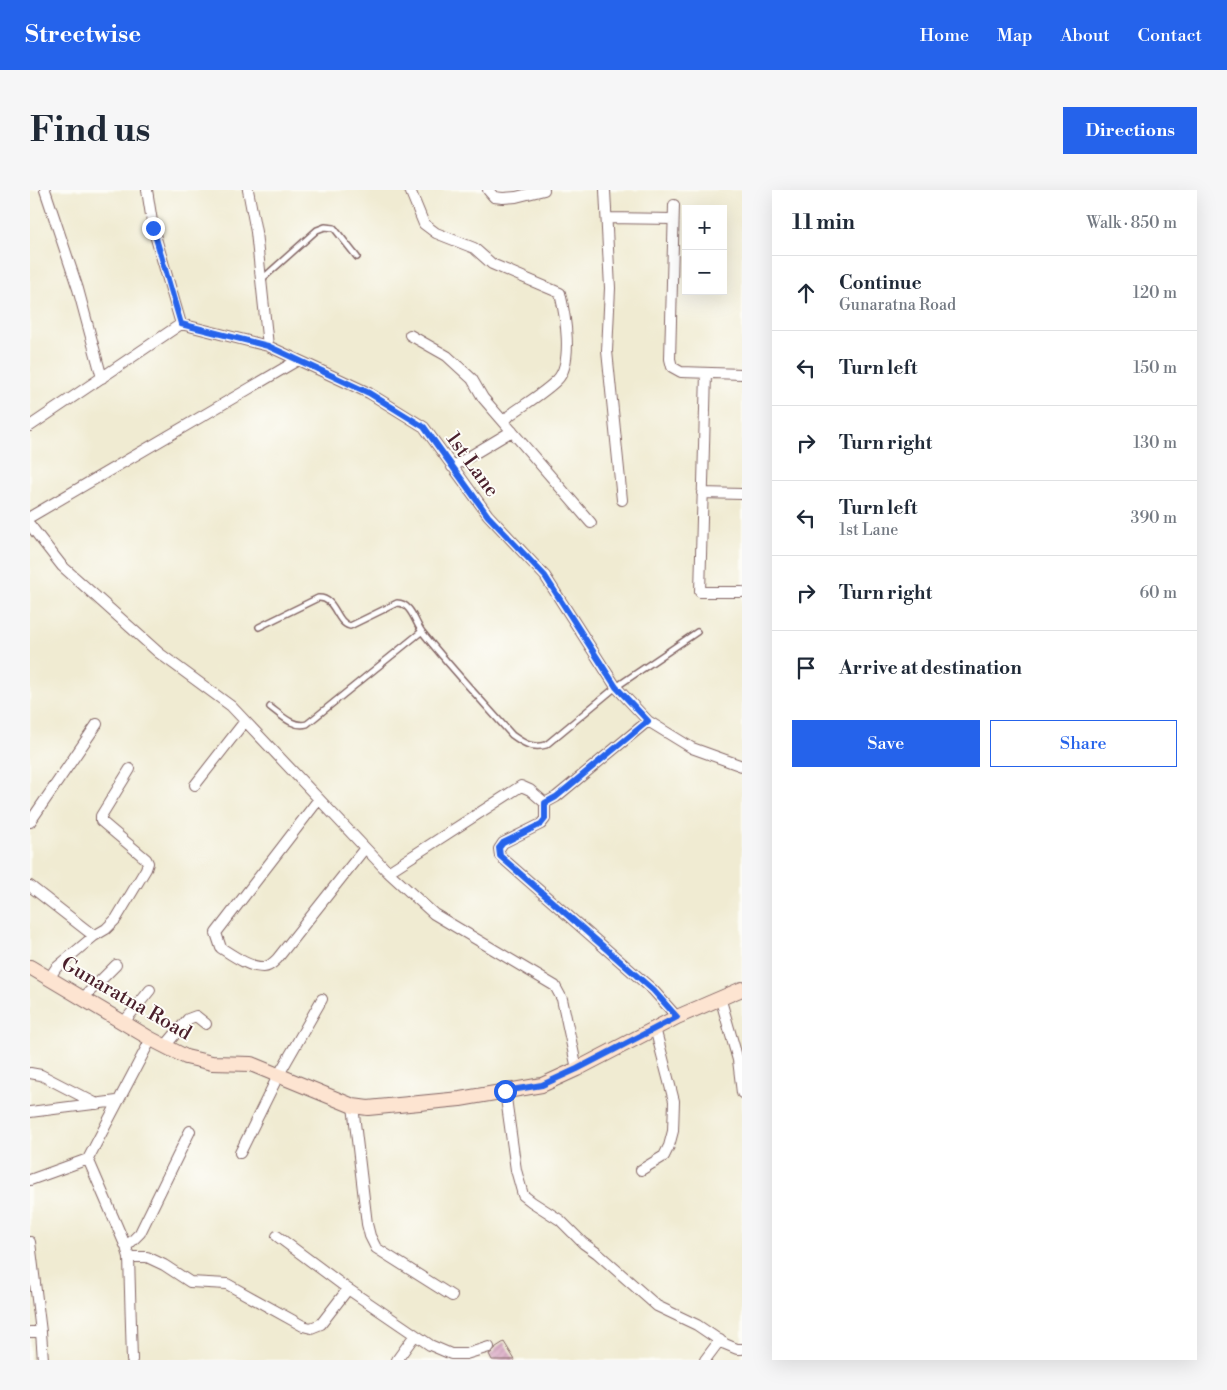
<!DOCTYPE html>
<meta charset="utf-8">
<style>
body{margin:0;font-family:"Libre Bodoni",serif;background:#f6f6f7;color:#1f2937}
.controls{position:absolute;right:15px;top:15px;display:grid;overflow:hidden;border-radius:0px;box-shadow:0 5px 20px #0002}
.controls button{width:45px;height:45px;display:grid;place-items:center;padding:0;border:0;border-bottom:1px solid #e0e1e3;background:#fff;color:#1f2937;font:25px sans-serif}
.stop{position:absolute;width:15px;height:15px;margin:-11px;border:4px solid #2563eb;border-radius:50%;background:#fff}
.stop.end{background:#2563eb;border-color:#fff;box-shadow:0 1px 5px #0008}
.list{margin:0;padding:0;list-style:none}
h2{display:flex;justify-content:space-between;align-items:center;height:65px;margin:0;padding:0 20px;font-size:21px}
h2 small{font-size:16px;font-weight:400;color:#747a83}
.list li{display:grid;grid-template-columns:32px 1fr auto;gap:15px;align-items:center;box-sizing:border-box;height:75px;padding:0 20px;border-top:1px solid #e0e1e3}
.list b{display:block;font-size:19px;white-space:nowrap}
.list p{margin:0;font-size:16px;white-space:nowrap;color:#747a83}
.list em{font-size:16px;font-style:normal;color:#747a83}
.actions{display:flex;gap:10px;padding:15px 20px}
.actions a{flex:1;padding:11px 0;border:1px solid #2563eb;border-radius:0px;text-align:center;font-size:18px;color:#2563eb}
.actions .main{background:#2563eb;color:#fff}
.icon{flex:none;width:28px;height:28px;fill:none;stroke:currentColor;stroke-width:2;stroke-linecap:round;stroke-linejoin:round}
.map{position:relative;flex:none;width:712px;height:1170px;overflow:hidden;border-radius:0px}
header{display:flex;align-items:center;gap:30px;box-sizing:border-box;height:70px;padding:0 25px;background:#2563eb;color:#fff}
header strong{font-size:24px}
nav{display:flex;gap:28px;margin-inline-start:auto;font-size:18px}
.intro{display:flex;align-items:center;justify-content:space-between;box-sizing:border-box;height:120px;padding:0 30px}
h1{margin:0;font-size:35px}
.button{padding:12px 22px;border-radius:0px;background:#2563eb;color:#fff;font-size:18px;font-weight:700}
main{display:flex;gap:30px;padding:0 30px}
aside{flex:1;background:#fff;border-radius:0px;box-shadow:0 5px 20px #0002}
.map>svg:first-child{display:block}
.building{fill:url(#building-hatch)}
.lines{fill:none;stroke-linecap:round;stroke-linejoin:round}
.lane-casing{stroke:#846665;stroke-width:8}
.street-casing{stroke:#846665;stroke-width:12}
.secondary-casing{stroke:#846665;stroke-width:16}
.lane{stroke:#fff;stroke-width:5}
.street{stroke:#fff;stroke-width:10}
.secondary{stroke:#fde4d1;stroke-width:14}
.route{stroke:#2563eb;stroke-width:6}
.labels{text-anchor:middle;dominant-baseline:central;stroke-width:4;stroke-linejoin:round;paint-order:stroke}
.street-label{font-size:20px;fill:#4a1f2b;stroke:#fdfcf7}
</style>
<header>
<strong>Streetwise</strong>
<nav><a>Home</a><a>Map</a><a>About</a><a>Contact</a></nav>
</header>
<div class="intro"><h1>Find us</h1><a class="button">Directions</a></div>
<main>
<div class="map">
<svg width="712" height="1170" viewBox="0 0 712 1170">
<defs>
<pattern id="building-hatch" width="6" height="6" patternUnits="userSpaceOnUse" patternTransform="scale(1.25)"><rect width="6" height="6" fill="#d59cbd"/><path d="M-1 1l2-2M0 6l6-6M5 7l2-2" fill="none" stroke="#af7f9a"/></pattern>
</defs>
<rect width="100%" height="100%" fill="#fdfcf7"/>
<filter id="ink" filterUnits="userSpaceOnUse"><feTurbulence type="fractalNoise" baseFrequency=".02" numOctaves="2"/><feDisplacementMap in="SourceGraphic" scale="10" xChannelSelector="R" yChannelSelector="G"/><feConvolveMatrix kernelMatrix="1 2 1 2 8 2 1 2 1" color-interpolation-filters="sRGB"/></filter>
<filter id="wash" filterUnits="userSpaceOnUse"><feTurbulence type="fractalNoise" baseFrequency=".0096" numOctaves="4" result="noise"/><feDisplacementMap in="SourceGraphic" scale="20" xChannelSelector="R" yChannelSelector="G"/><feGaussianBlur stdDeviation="1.12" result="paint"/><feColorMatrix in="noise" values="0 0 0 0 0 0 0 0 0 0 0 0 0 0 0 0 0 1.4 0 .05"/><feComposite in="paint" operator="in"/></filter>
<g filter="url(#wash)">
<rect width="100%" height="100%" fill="#f0ebd2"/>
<g id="blocks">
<path class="building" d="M474 1152 485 1170H462L459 1164 464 1161 466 1157Z"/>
</g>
</g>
<g filter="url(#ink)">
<use href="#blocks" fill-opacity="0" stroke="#846665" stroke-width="1"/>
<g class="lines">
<defs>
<path id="lane" d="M231 90 287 40 295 37 304 38 327 67
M229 437 288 408C306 407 305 432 320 436L367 413C382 413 385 434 393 443 421 478 452 511 482 545 493 553 502 559 516 555L586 497 667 442
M240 517C251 525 263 538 277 534L391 442"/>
<path id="street" d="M15 0 48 99 72 188
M117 0 123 38 151 134
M218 0 226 42 238 156
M380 0 394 34 406 43 444 58 462 74 530 103C535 124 544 173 527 190 514 203 495 214 480 225L474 232
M458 0 464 7 473 8 486 7 514 0
M575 0 580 98 577 161 592 310
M644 15 640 169 642 177 651 182 712 184
M577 28 643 29
M380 145 417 166 442 189 453 208 561 333
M676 183 670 402H712
M0 236 151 134 238 156 339 203 394 237 458 325 515 386 586 497 618 531 662 558 712 576
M422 277 482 241
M672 303 712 304
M0 327 268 170
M0 335 32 376 129 463 201 516 358 682 404 724 525 796 532 809 547 879
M165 595 215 531
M289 609 186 743 191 758C202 765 220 778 234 777 239 777 244 772 247 769L335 658
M515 613V629L511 634 473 653 469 659 470 666 623 800 647 827
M0 632 67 534
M358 682 491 596 500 600 515 613 526 607 618 531
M0 696 64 746
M20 787 26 778 64 746 76 739 86 729 116 679 118 673 116 669 71 631V626L100 579
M690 807 708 870 712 903
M53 808 86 775
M94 832 120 800
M135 856 158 829 166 826 176 834
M0 883 11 885 67 914
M475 901 486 980 493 1005 502 1012 530 1030 553 1053 567 1063 627 1116 667 1135 695 1154 707 1159H712
M323 916 337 1034 340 1046 346 1058 422 1106
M0 922 87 911
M210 963 248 886 292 809
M611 980 634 966 639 956 643 941 644 911 625 838
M0 990 58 969
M0 1052 11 1142 13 1170
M96 1057 110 1043 160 941
M99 1067H117L134 1075 160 1092 197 1094 273 1136 281 1138 291 1134 318 1099 247 1046
M318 1099 400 1155 421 1164H436L459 1157
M0 1142H11
M102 1170 99 1067 96 1057 58 969 121 849
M367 1170 385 1145
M675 1170 690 1150"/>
<path id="secondary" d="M0 777 121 849 156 867 182 873 221 874 323 916 338 918 430 909 512 895 547 879 647 827 712 799"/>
</defs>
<use href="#lane" class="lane-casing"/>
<use href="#street" class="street-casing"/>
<use href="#secondary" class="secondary-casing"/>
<use href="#lane" class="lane"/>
<use href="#street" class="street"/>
<use href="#secondary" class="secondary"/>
</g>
</g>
<g class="lines" filter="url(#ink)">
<path class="route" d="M123 38 151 134 238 156 339 203 394 237 458 326 515 386 586 497 618 531 526 607 515 613V629L511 634 473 653 469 658 470 666 623 800 647 827 547 879 512 895 475 901"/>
</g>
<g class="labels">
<g class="street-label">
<text transform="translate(442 275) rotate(54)">1st Lane</text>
<text transform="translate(96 809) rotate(30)">Gunaratna Road</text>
</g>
</g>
</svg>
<div class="controls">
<button>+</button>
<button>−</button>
</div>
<div class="stop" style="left:475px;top:901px"></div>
<div class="stop end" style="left:123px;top:38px"></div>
</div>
<aside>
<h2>11 min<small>Walk · 850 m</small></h2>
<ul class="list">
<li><svg class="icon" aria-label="ahead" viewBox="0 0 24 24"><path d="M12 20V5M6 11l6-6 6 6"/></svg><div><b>Continue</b><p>Gunaratna Road</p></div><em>120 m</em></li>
<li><svg class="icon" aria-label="left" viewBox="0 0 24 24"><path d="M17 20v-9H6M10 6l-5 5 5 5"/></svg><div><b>Turn left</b></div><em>150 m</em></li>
<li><svg class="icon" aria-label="right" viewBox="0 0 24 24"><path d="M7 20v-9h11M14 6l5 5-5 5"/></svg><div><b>Turn right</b></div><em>130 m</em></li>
<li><svg class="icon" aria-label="left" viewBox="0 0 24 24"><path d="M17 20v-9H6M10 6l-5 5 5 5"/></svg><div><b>Turn left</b><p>1st Lane</p></div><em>390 m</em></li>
<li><svg class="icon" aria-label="right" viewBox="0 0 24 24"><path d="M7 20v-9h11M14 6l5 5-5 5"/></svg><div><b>Turn right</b></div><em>60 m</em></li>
<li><svg class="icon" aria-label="arrive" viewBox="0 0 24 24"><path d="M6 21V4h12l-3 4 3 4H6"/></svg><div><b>Arrive at destination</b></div></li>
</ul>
<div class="actions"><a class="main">Save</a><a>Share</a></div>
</aside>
</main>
